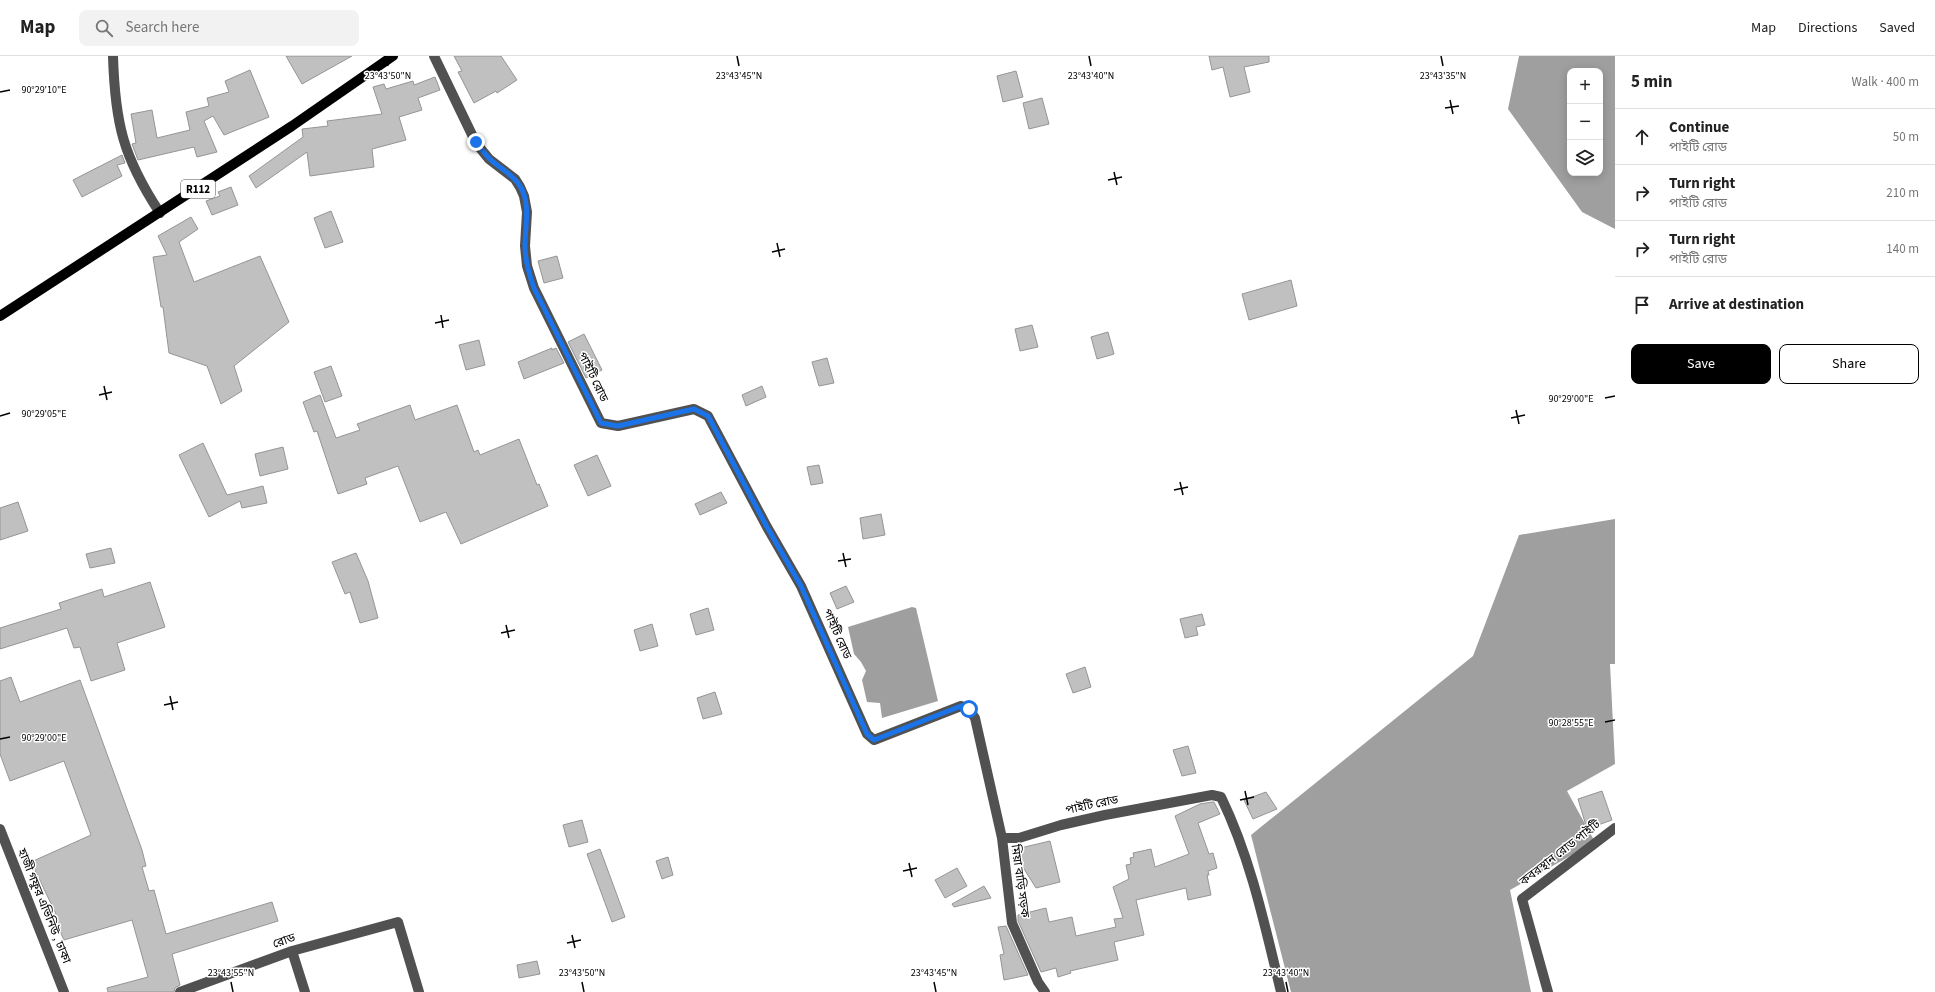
<!DOCTYPE html>
<meta charset="utf-8">
<style>
body{margin:0;font-family:"Source Sans 3","Noto Sans Bengali",sans-serif;background:#f2f2f2;color:#222}
.controls{position:absolute;right:12px;top:12px;display:grid;overflow:hidden;border-radius:8px;box-shadow:0 2px 10px #0003}
.controls button{width:36px;height:36px;display:grid;place-items:center;padding:0;border:0;border-bottom:1px solid #e0e0e0;background:#fff;color:#222;font:20px sans-serif}
.stop{position:absolute;width:12px;height:12px;margin:-9px;border:3px solid #1a73e8;border-radius:50%;background:#fff}
.stop.end{background:#1a73e8;border-color:#fff;box-shadow:0 1px 4px #0008}
.list{margin:0;padding:0;list-style:none}
h2{display:flex;justify-content:space-between;align-items:center;height:52px;margin:0;padding:0 16px;font-size:17px}
h2 small{font-size:13px;font-weight:400;color:#767676}
.list li{display:grid;grid-template-columns:26px 1fr auto;gap:12px;align-items:center;box-sizing:border-box;height:56px;padding:0 16px;border-top:1px solid #e0e0e0}
.list b{display:block;font-size:15px;white-space:nowrap}
.list p{margin:0;font-size:13px;white-space:nowrap;color:#767676}
.list em{font-size:13px;font-style:normal;color:#767676}
.actions{display:flex;gap:8px;padding:12px 16px}
.actions a{flex:1;padding:9px 0;border:1px solid #000;border-radius:8px;text-align:center;font-size:14px;color:#000}
.actions .main{background:#000;color:#fff}
.icon{flex:none;width:22px;height:22px;fill:none;stroke:currentColor;stroke-width:2;stroke-linecap:round;stroke-linejoin:round}
.map{position:relative;flex:none;width:1615px;height:936px;overflow:hidden}
header{display:flex;align-items:center;gap:24px;box-sizing:border-box;height:56px;padding:0 20px;background:#fff;border-bottom:1px solid #e0e0e0}
header strong{font-size:19px}
nav{display:flex;gap:22px;margin-inline-start:auto;font-size:14px}
.search{width:280px;height:36px;background:#f2f2f2;display:flex;align-items:center;gap:10px;box-sizing:border-box;padding:0 14px;border-radius:8px;color:#767676;font-size:15px}
main{display:flex}
aside{flex:1;background:#fff}
.map>svg:first-child{display:block}
.water{fill:#9f9f9f;fill-rule:evenodd}
.building{fill:#c0c0c0;stroke:#959595}
.lines{fill:none;stroke-linecap:round;stroke-linejoin:round}
.minor{stroke:#515151;stroke-width:10}
.major{stroke:#000;stroke-width:10}
.route{stroke:#1a73e8;stroke-width:5}
.ticks{fill:none;stroke:#000;stroke-width:1.5}
.labels{text-anchor:middle;dominant-baseline:central;stroke-width:3;stroke-linejoin:round;paint-order:stroke}
.shield{fill:#fff;stroke:#4c4c4c;stroke-width:1}
.shield-label{font-size:11px;font-weight:bold;fill:#000}
.street-label{font-size:12px;fill:#000;stroke:#fff}
.ticks-label{font-size:10px;text-anchor:middle;fill:#000;stroke:#fff;stroke-width:3;stroke-linejoin:round;paint-order:stroke}
</style>
<header>
<strong>Map</strong>
<div class="search"><svg class="icon" aria-label="search" viewBox="0 0 24 24"><circle cx="10" cy="10" r="6"/><path d="M15 15l6 6"/></svg>Search here</div>
<nav><a>Map</a><a>Directions</a><a>Saved</a></nav>
</header>
<main>
<div class="map">
<svg width="1615" height="936" viewBox="0 0 1615 936">
<rect width="100%" height="100%" fill="#fff"/>
<path class="water" d="M1519 0H1615V173L1582 156 1508 53ZM1570 15H1600V117H1570Z
M1615 463V608H1610L1615 708 1567 735 1595 786 1510 834 1531 936H1291L1251 779 1473 600 1519 479Z
M912 551 916 552 938 645 882 662 880 647 867 646 862 624 866 615 861 606 854 598 848 571Z"/>
<path class="building" d="M286 0H352L302 28Z
M454 0H501L517 24 497 37 496 35 474 47 458 16 462 15Z
M1209 0H1269V6L1244 11 1250 36 1230 41 1223 11 1212 14Z
M250 14 269 61 224 79 213 60 204 65 217 96 197 101 194 91 138 104 132 88 136 87 131 58 152 54 157 82 190 74 186 56 209 50 207 42 229 36 225 25Z
M1016 15 1023 41 1003 46 997 20Z
M435 21 440 34 418 42 422 54 399 61 406 84 372 93 374 111 310 120 307 96 256 132 249 120 303 81 302 73 328 70 327 65 382 58 373 31 384 28 386 33 413 25 414 29Z
M1042 42 1049 68 1029 73 1023 47Z
M122 99 125 107 117 109 122 120 82 141 73 124Z
M231 131 238 149 212 159 206 145 220 140 218 136Z
M331 155 343 186 325 192 314 162Z
M191 161 198 173 179 186 194 226 260 200 289 266 234 310 242 335 221 348 207 310 169 297 163 251H161L153 201 167 199 158 180Z
M557 200 563 222 544 227 538 205Z
M1291 224 1297 250 1249 264 1242 238Z
M1032 269 1038 291 1020 295 1015 273Z
M1108 276 1114 298 1097 303 1091 281Z
M584 278 602 314 586 322 568 286Z
M479 284 485 309 466 314 459 289Z
M552 292V294L556 292 564 307 524 323 518 306Z
M827 302 834 327 819 330 812 306Z
M331 310 342 340 325 346 314 316Z
M762 330 766 341 746 350 742 339Z
M320 339 336 382 360 374 357 368 410 349 415 364 457 349 474 396 478 394 480 399 519 383 537 429 539 428 548 450 461 488 446 456 420 466 398 410 365 422 367 428 338 438 317 375 314 376 303 346Z
M203 387 227 439 263 430 267 447 242 452 240 445 209 461 179 399Z
M283 391 288 413 260 420 255 398Z
M597 399 611 430 588 440 574 409Z
M819 409 823 427 811 429 807 411Z
M721 436 727 447 700 459 695 448Z
M18 446 28 475 0 484V452Z
M881 458 885 479 863 483 860 462Z
M111 492 115 507 90 512 86 498Z
M356 497 368 525 378 562 360 567 350 536 345 538 332 506Z
M150 526 165 571 117 587 125 614 91 625 80 591 74 592 67 572 0 593V572L61 553 59 547 102 533 104 541Z
M846 530 854 546 837 553 830 537Z
M708 552 714 574 696 579 690 558Z
M1202 558 1205 569 1196 571 1198 579 1185 582 1180 563Z
M652 568 658 590 640 595 634 574Z
M1085 611 1091 631 1073 637 1066 618Z
M11 621 20 646 80 624 142 794 146 810 142 811 149 835 154 834 166 878 272 846 278 865 172 898 180 929 175 932 174 936H108L107 932 148 921 132 864 64 884 52 859 56 858 31 806 91 779 64 705 10 725 0 698V625Z
M715 636 722 658 703 663 697 642Z
M1188 690 1196 717 1182 720 1173 694Z
M1602 735 1612 764 1587 773 1578 743Z
M1266 736 1277 753 1253 763 1244 744Z
M1212 746H1214L1220 758 1198 767 1209 798 1213 797 1217 812 1208 815 1209 819H1207L1211 839 1188 844 1186 832 1136 844 1144 879 1114 886 1118 904 1070 915 1071 917 1058 921 1056 912 1041 916 1018 865V859L1046 852 1049 866 1072 861 1076 880 1116 871 1114 863 1123 862 1113 831 1129 823 1126 809 1131 808 1130 802 1134 801 1133 797 1151 793 1155 811 1189 798 1175 760 1200 748Z
M582 764 588 786 569 791 563 769Z
M1050 785 1060 826 1036 832 1012 794Z
M600 793 625 861 612 866 587 798Z
M668 801 673 819 662 823 656 805Z
M957 812 967 830 945 842 935 824Z
M984 830 991 842 954 851 952 848Z
M1006 870 1028 919 1004 924 1000 899 1004 898 998 871Z
M537 905 540 918 519 922 517 909Z"/>
<g class="lines">
<path class="minor" d="M113 0C115 67 123 101 160 157
M434 0 476 87 489 103 515 123 520 131 524 140 527 156 525 190 527 210 534 232 601 367 618 370 694 353 708 360 767 471 801 530 867 678 874 684 961 650 969 653 975 662 1002 782H1019L1061 769 1105 759 1212 739 1221 741C1251 803 1265 870 1281 936
M0 773 64 936
M1002 782 1012 867 1038 926 1045 936
M292 895 305 936
M180 936 292 895 398 866 419 936
M1548 936 1522 843 1615 772"/>
<path class="major" d="M0 260 292 70 393 0"/>
</g>
<g class="lines">
<path class="route" d="M476 86C481 92 485 99 490 103 499 112 513 118 520 130 531 148 525 170 525 190 525 205 529 218 534 232L601 367 618 370 694 353 708 360 767 471 801 530 867 678 874 684 961 650 969 653"/>
</g>
<path class="ticks" d="M386 0 388 10M737 0 739 10M1089 0 1091 10M1441 0 1443 10M0 36 10 34M1450 44 1453 58M1445 52 1459 50M1114 116 1117 129M1108 124 1122 121M777 187 780 201M772 196 785 193M441 259 443 272M435 267 449 264M104 330 107 344M99 339 112 336M1605 342 1615 340M1516 354 1519 368M0 360 10 357M1511 362 1525 359M1180 426 1183 439M1174 434 1188 431M843 497 846 511M838 505 851 503M506 569 509 582M501 577 515 574M170 640 173 654M164 649 178 646M1605 666 1615 664M0 683 10 681M1245 735 1248 749M1240 744 1254 741M909 807 912 821M903 815 917 812M572 879 575 892M567 887 581 884M231 926 233 936M582 926 584 936M934 926 936 936M1286 926 1288 936"/>
<g class="labels">
<rect class="shield" x="181" y="124" width="34" height="18" rx="3"/>
<g class="shield-label">
<text x="198" y="133">R112</text>
</g>
<g class="street-label">
<text transform="translate(593 321) rotate(64)">পাইটি রোড</text>
<text transform="translate(837 578) rotate(66)">পাইটি রোড</text>
<text transform="translate(1092 749) rotate(-12)">পাইটি রোড</text>
<text transform="translate(1560 797) rotate(-38)">কবরস্থান রোড পাইটি</text>
<text transform="translate(1020 825) rotate(82)">মিয়া বাড়ি সড়ক</text>
<text transform="translate(44 850) rotate(68)">হাজী গফুর এভিনিউ , ঢাকা</text>
<text transform="translate(284 885) rotate(-19)">রোড</text>
</g>
</g>
<g class="ticks-label">
<text x="388" y="23">23°43'50"N</text>
<text x="739" y="23">23°43'45"N</text>
<text x="1091" y="23">23°43'40"N</text>
<text x="1443" y="23">23°43'35"N</text>
<text x="44" y="37">90°29'10"E</text>
<text x="1571" y="346">90°29'00"E</text>
<text x="44" y="361">90°29'05"E</text>
<text x="1571" y="670">90°28'55"E</text>
<text x="44" y="685">90°29'00"E</text>
<text x="231" y="920">23°43'55"N</text>
<text x="582" y="920">23°43'50"N</text>
<text x="934" y="920">23°43'45"N</text>
<text x="1286" y="920">23°43'40"N</text>
</g>
</svg>
<div class="controls">
<button>+</button>
<button>−</button>
<button><svg class="icon" aria-label="layers" viewBox="0 0 24 24"><path d="M12 4l9 5-9 5-9-5zM3 14l9 5 9-5"/></svg></button>
</div>
<div class="stop" style="left:969px;top:653px"></div>
<div class="stop end" style="left:476px;top:86px"></div>
</div>
<aside>
<h2>5 min<small>Walk · 400 m</small></h2>
<ul class="list">
<li><svg class="icon" aria-label="ahead" viewBox="0 0 24 24"><path d="M12 20V5M6 11l6-6 6 6"/></svg><div><b>Continue</b><p>পাইটি রোড</p></div><em>50 m</em></li>
<li><svg class="icon" aria-label="right" viewBox="0 0 24 24"><path d="M7 20v-9h11M14 6l5 5-5 5"/></svg><div><b>Turn right</b><p>পাইটি রোড</p></div><em>210 m</em></li>
<li><svg class="icon" aria-label="right" viewBox="0 0 24 24"><path d="M7 20v-9h11M14 6l5 5-5 5"/></svg><div><b>Turn right</b><p>পাইটি রোড</p></div><em>140 m</em></li>
<li><svg class="icon" aria-label="arrive" viewBox="0 0 24 24"><path d="M6 21V4h12l-3 4 3 4H6"/></svg><div><b>Arrive at destination</b></div></li>
</ul>
<div class="actions"><a class="main">Save</a><a>Share</a></div>
</aside>
</main>
